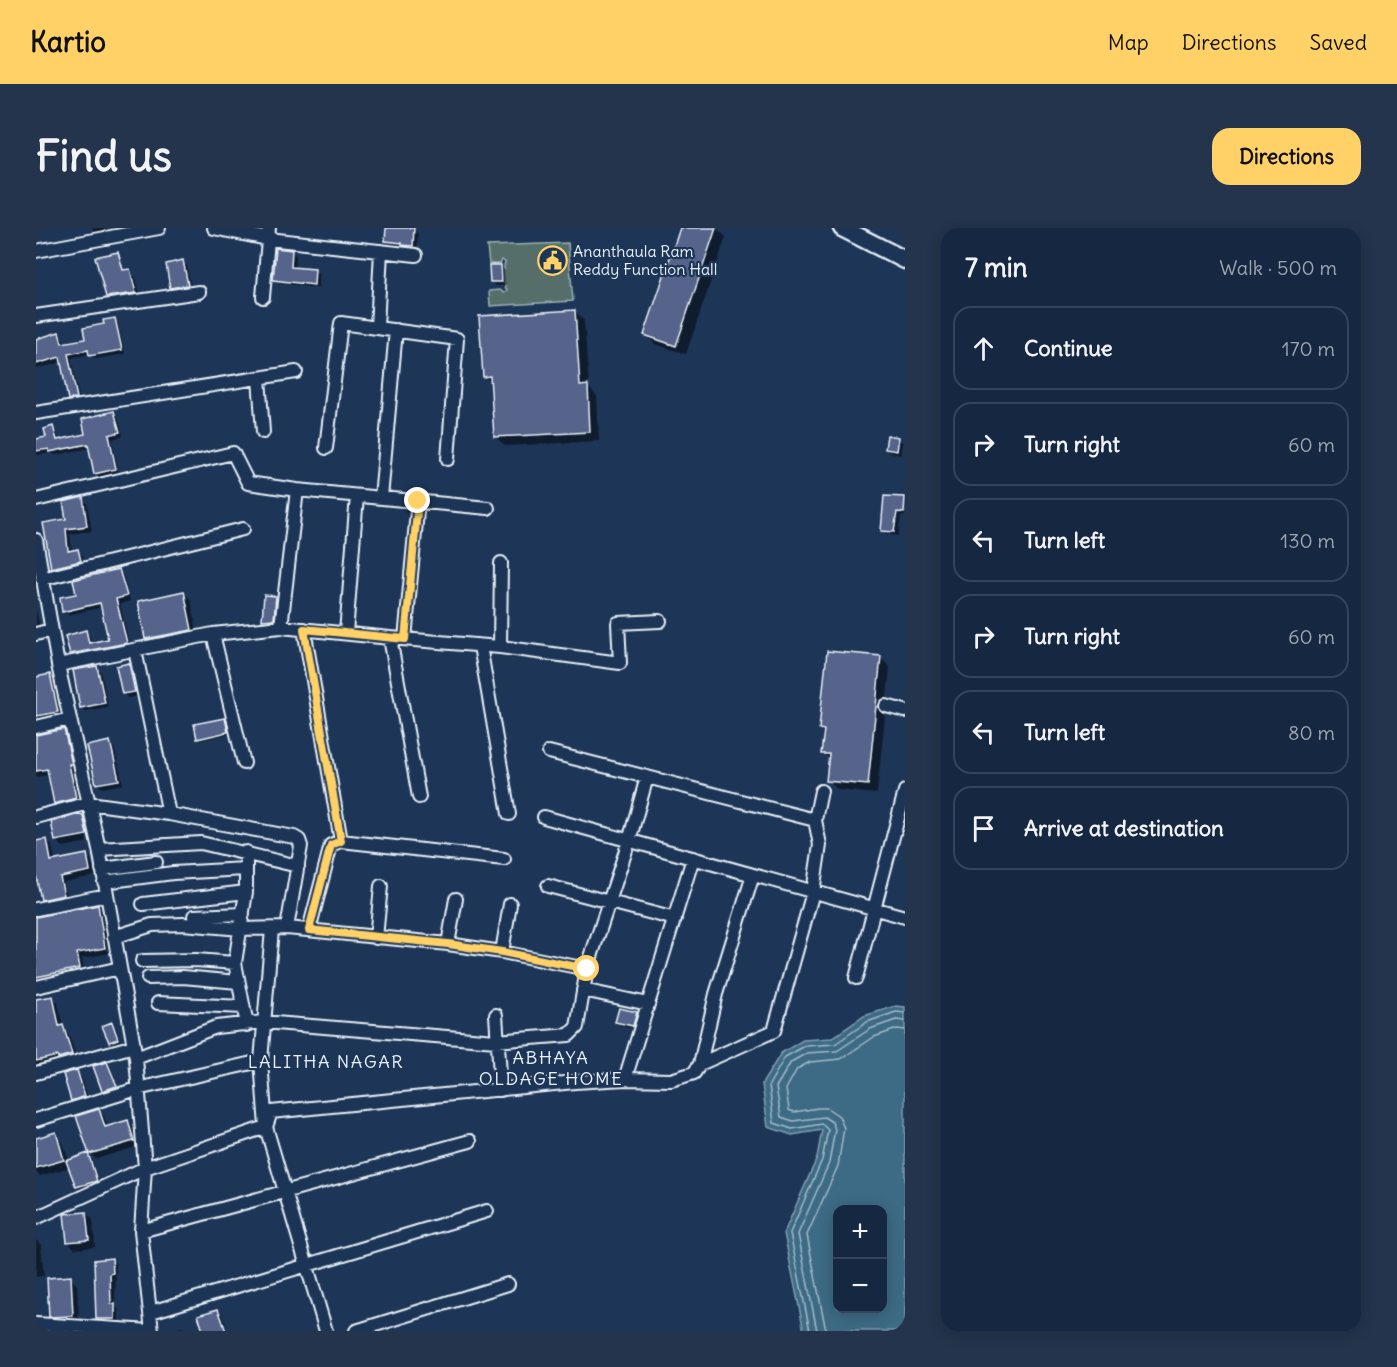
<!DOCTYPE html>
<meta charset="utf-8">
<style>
body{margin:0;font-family:Delius,sans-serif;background:#23344c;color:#f1f3f6}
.controls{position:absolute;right:18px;bottom:18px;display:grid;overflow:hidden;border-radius:12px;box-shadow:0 3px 15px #0003}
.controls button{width:54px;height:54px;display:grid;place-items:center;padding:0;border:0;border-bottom:2px solid #35445a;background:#162841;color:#f1f3f6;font:30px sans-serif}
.stop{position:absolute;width:18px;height:18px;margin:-14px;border:4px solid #ffd166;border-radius:50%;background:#fff}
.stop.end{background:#ffd166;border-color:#fff;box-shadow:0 2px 6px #0008}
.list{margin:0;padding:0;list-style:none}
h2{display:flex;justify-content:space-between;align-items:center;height:78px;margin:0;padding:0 24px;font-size:26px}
h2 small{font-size:20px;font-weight:400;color:#9ea6b1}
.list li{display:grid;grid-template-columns:39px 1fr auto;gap:18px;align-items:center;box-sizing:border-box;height:84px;margin:0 12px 12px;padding:0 12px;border:2px solid #35445a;border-radius:18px}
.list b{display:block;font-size:22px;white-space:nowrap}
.list em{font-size:20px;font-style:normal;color:#9ea6b1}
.icon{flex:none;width:33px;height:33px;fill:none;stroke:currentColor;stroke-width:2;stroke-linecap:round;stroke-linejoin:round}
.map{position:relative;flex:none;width:869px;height:1103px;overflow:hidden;border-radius:18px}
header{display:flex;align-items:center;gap:36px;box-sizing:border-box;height:84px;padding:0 30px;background:#ffd166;color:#111}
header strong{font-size:28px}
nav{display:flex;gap:33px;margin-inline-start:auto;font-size:21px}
.intro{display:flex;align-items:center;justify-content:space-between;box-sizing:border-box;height:144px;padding:0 36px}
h1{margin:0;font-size:42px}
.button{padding:15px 27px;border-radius:18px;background:#ffd166;color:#111;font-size:21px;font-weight:700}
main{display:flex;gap:36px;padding:0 36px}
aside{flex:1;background:#162841;border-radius:18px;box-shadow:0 3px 15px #0003}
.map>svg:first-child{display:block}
.green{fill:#556e6b;stroke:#9eb0b2;stroke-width:1.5}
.water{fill:#3e6a84;stroke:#82a0b2;stroke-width:1.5;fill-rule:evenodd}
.shadow{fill:#0007;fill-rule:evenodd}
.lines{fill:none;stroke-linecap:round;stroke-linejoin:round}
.shore{stroke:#a4bbca;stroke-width:1.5}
.building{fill:#56638a;stroke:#e8f1f8;stroke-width:1.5}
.street-casing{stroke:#e8f1f8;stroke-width:16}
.secondary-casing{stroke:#e8f1f8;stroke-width:21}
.street{stroke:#1d3557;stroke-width:12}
.secondary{stroke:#1d3557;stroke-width:16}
.route{stroke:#ffd166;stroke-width:8}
.labels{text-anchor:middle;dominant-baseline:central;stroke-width:4.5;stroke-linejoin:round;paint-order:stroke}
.poi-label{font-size:16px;fill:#e8f1f8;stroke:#1d3557;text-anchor:start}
.neighbourhood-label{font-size:18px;letter-spacing:1.5px;fill:#e8f1f8;stroke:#1d3557}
</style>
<header>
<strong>Kartio</strong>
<nav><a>Map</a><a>Directions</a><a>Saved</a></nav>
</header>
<div class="intro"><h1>Find us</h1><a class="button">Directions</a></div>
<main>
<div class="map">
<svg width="869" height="1103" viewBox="0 0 869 1103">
<rect width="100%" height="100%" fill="#1d3557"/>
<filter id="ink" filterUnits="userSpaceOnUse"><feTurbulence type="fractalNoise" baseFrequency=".0167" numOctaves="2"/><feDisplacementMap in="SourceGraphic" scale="12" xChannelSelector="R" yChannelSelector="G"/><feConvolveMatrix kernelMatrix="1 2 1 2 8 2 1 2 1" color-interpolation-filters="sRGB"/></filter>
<g filter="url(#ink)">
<path class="green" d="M532 15 537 73 454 78 453 63 464 62 468 65 471 62 469 59 468 38 469 34 466 32 464 36H453L451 18Z"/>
<path class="water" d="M860 778 869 779V1103H768L748 1005 781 930 786 902 756 907 732 899 726 856 745 825 767 812 796 810 828 788ZM802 982H846V1080H802Z"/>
<path class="shadow" d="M56 0H73L75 5 61 8Z
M352 0 378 1 382 6 381 22 355 17 351 13Z
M646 0H680L690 9 650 126 619 116 609 106Z
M256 23 260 28 259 40 278 42 283 46 282 60 243 55 238 51Z
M146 34 151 38 155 61 140 64 136 59Z
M465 38 469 43 470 57 460 58 455 53Z
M94 44 100 50 105 71 77 75 71 69 88 46Z
M539 83 548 93 553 160 561 168 563 213 469 218 460 209 456 156 449 148Z
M78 91 82 96 89 126 59 131 54 126 35 130 44 174 38 175 34 171 26 134 0 141V112L23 106 27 110 29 116 51 112Z
M78 185 82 189 87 208 76 211 83 245 63 249 59 245 54 220 19 227 16 225 2 227 0 226V212L12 210 17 200 21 204 23 213 51 207Z
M862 210 867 215 865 227 855 225 851 221Z
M869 270V288H865L862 308 851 306 846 302Z
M46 271 51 276 56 303 34 306 36 323 41 322 46 327 49 338 22 345 17 339 32 293Z
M82 343 87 347 94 373 84 376 94 419 40 430 35 425 49 404 54 408 56 416 74 412 66 379 32 387 28 383 42 368Z
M148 365 155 372 162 409 117 418 110 411Z
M230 368 240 369 244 374 242 395 233 396 229 392Z
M0 382 5 405 0 408Z
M844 430 854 439 841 566 802 562 792 552 794 532 787 525 789 505 785 501Z
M93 437 97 441 103 468 92 470 88 466Z
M60 439 65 444 72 479 49 483 45 479Z
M14 448 21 455 28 491 9 495 2 488 0 480V450Z
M188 492 193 506 164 512 163 510Z
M27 503 33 509 45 575 25 580 20 575 14 547 0 549V509Z
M73 515 78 519 87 556 66 560 61 556Z
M46 588 53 596 57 613 27 619 20 612ZM47 593H50L54 614H51Z
M11 613 16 618 19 633 50 627 55 632 59 648 28 654 32 672 12 676 6 671 0 642V615Z
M62 679 67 684 74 725 46 730 49 746 0 757V690Z
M17 769 22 775 27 799 32 804 41 832 0 842V804Z
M600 785 605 789 601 801 585 798 581 794Z
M75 796 80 800 85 815 78 818 74 813Z
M71 836 75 840 84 863 72 867 68 862Z
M41 844 45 848 53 873 41 876 37 872Z
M63 883 68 888 72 900 92 893 97 899 103 918 60 931 54 926 42 889Z
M19 906 26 913 33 933 51 927 56 932 64 957 45 962 41 958 34 939 4 948 0 944V911Z
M50 985 57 992 59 1019 39 1021 32 1014Z
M0 1012 5 1017 8 1048 0 1049Z
M75 1032 80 1036 79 1078 83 1082V1095H66L61 1091Z
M34 1050 41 1057 43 1094 22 1095 15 1088Z
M182 1083 186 1087 192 1103H168Z
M146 1099 149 1103H135Z"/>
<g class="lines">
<path class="shore" d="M774 1103 754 1005 786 932 792 902 786 896 756 901 738 895 733 857 749 829 769 818 799 816 831 794 860 784 869 785
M781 1103 762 1006 793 935 799 901 796 894 788 889 757 893 745 889 740 859 755 834 771 825 801 823 834 801 860 792 869 793
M790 1103 771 1007 802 938 808 900 803 888 791 880H782L758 884 753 882 750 861 761 841 774 834 805 831 838 809 861 801 869 802"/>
</g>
<path class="building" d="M350 0H378L377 18 366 17V15L349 13Z
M644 0H680L640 118 608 107Z
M240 20 256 22 255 39 279 41 278 57 237 52Z
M82 24 87 42 94 41 100 65 70 69 59 29Z
M147 32 152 57 134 60 130 36Z
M453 37H465L466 54H454Z
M539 82 544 158 552 157 554 204 458 209 454 148 447 149 443 88Z
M79 90 86 122 53 128 52 122 32 126 41 170 32 172 24 129 0 136V111L23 104 26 115 49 111 47 100 68 96 67 92Z
M78 183 84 204 73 207 80 241 58 246 52 216 13 224V221L0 223V211L10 209 8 201 17 198 21 212 49 206 46 191Z
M851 207 863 209 861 223 849 221Z
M848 268 869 269 868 285 861 284 858 304 845 303Z
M47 269 51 298 30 301 32 323 42 321 45 333 15 340 7 295 30 291 27 274Z
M83 341 91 368 80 371 91 415 34 426 29 408 50 402 53 415 72 411 64 375 26 384 24 369 40 366 37 352Z
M148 363 156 402 109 411 102 373Z
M228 367 240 368 238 391 226 392Z
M791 423 845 428 832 557 790 553 793 526H785L788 502 783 501Z
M93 435 99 464 86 466 80 438Z
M61 438 69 475 44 480 37 442Z
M14 446 22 484 0 488V449Z
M189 490 192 504 161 511 158 496Z
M28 501 36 536H33L40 570 18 576 11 541 0 543V507Z
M74 513 83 552 60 556 51 518Z
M43 586 47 587 51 607 19 613 15 594Z
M11 611 15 633 51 626 54 643 24 649 28 667 5 672 0 647V613Z
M62 677 69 720 41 725 44 740 0 749V689Z
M17 768 23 798 27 797 36 826 22 830 21 828 0 833V771Z
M583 780 601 784 597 798 579 794Z
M76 794 82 811 73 814 66 798Z
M71 834 81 858 66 863 57 838Z
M41 842 49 868 35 873 27 846Z
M63 881 69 899 92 892 98 913 53 926 40 888Z
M20 904 28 932 0 940V910Z
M52 925 61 953 40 959 30 933Z
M50 984 53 1012 31 1014 28 986Z
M76 1030 77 1045 74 1046 75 1076H79V1091H60L58 1032Z
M35 1048 37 1088 13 1089 11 1050Z
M182 1081 190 1103H167L162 1087Z"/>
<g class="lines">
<defs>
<path id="street" d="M178 0 232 11 380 27
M0 23 123 0
M227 69 233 0
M0 88 163 64
M341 99 345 23
M223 150 227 204
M0 185 260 144
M290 220 305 95 421 111 412 231
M345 270 360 102
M0 272 197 225 212 255 261 262 452 280
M0 312 22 437 63 621 100 830 109 940 105 1003 116 1103 0 1096
M6 351 207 301
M245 399 261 262
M268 401 305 613
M310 405 321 268
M0 406 15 402
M177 406 208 535
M354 410 383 569
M369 411 382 273
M444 418 473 586
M464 419 584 435 582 395 624 393
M99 422 133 586
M22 437 177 406 245 399 354 410 464 419 465 335
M850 478 869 483
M0 499 34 491
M513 524 779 592
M0 589 53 575 133 586 258 609 263 612 265 618 251 700
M508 589 869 689
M63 621 165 615 262 638
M210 624V664L199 735 211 797
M66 641 120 634
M68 654 137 645 209 641
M512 658 639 691
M107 676 210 664
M0 681 71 667
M158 688 207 686
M236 701 225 833 230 899 290 1103
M273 702 295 617 305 613 468 631
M78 709 116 697 147 696 205 701 251 700 412 716 466 724 551 741
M340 710 345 658
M412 716 420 671
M466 724 474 676
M106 733 160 732 199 735
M112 750 147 749 202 754
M820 750 869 563
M0 759 84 740
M547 762 612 776
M122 775 207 779
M460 787 465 862
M100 830 180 799 227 794 460 813 533 807 541 799 551 741 593 613 611 549
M664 836 738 803 777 664 784 617 779 592 785 563
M0 845 98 818
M589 851 657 630
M0 892 101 861 225 833
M230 899 235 884 539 854 589 851 635 852 658 845 664 836 680 766 717 647
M0 990 109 940 230 899
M105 1003 434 913
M115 1084 451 983
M320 1103 472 1056"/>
<path id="secondary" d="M806 0 869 32"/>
</defs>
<use href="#street" class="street-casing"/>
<use href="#secondary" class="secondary-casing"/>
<use href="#street" class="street"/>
<use href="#secondary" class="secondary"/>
</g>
</g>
<g class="lines" filter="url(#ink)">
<path class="route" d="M382 273 369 411 268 401 305 613 295 617 273 702 412 716 466 724 551 741"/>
</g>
<defs>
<symbol id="civic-ring" viewBox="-11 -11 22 22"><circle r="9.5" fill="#1d3557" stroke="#ffd166" stroke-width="1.5"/><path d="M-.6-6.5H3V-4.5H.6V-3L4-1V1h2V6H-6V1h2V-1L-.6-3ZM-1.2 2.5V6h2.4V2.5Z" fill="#ffd166"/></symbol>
</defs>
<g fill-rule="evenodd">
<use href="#civic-ring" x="500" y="16" width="33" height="33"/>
</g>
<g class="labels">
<g class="poi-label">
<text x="537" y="23">Ananthaula Ram<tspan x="537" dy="18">Reddy Function Hall</tspan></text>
</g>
<g class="neighbourhood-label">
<text x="515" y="829">ABHAYA<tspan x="515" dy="21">OLDAGE HOME</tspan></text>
<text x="290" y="833">LALITHA NAGAR</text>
</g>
</g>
</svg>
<div class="controls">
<button>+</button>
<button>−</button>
</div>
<div class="stop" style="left:551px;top:741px"></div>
<div class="stop end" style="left:382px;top:273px"></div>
</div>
<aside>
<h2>7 min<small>Walk · 500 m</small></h2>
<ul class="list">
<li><svg class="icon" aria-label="ahead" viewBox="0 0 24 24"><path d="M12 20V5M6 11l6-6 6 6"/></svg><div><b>Continue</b></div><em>170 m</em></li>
<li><svg class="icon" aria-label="right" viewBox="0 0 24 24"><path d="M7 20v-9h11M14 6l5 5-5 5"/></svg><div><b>Turn right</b></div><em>60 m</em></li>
<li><svg class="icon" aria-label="left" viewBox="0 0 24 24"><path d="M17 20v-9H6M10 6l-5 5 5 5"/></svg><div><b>Turn left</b></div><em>130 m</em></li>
<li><svg class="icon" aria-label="right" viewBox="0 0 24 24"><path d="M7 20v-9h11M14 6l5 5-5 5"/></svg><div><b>Turn right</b></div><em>60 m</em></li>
<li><svg class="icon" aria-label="left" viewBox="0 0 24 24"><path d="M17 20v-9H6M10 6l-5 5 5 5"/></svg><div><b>Turn left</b></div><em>80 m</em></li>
<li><svg class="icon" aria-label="arrive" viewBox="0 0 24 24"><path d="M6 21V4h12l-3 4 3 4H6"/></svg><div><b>Arrive at destination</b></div></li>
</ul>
</aside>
</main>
